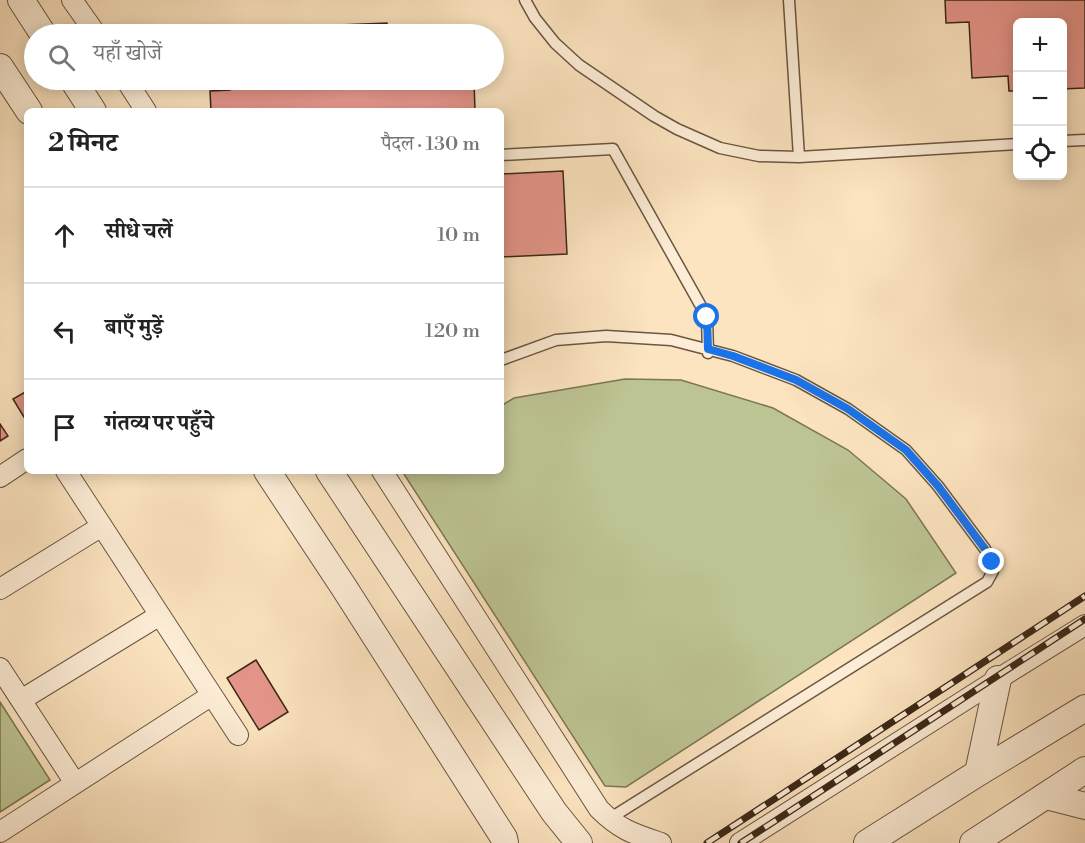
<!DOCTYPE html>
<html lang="hi">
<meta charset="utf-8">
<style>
body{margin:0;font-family:"Libre Bodoni","Noto Serif Devanagari",serif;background:#f2f2f2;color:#222}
.controls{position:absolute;right:18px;top:18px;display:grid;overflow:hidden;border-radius:9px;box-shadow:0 3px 15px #0003}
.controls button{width:54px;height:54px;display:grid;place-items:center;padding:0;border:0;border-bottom:2px solid #e0e0e0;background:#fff;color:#222;font:30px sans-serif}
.stop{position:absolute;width:18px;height:18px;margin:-14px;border:4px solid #1a73e8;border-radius:50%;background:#fff}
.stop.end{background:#1a73e8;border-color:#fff;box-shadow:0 2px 6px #0008}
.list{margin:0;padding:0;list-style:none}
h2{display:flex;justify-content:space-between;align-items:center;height:78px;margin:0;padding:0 24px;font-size:26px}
h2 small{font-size:20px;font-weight:400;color:#767676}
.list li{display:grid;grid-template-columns:39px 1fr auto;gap:18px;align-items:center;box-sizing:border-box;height:96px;padding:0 24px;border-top:2px solid #e0e0e0}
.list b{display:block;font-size:22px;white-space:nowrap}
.list em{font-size:20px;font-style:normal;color:#767676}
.icon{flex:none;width:33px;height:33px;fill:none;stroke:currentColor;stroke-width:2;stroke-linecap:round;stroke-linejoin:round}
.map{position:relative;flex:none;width:1085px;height:843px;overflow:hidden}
.search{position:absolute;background:#fff;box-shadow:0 3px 15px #0003;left:24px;top:24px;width:480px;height:66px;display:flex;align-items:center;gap:15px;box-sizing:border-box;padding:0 21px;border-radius:33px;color:#767676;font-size:22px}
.panel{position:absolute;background:#fff;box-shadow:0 3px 15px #0003;left:24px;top:108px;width:480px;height:366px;border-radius:9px}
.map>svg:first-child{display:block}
.green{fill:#bdc493;stroke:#7c7655;stroke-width:1.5}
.building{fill:#e6968b;stroke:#3a2717;stroke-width:1.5}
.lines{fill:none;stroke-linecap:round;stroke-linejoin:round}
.service-casing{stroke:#6a5641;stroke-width:13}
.minor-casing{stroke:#6a5641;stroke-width:22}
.tertiary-casing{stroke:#6a5641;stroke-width:28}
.service{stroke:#fdedd6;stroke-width:10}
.minor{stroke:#fdedd6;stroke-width:20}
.tertiary{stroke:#fdedd6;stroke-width:26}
.rail-casing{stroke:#3a2717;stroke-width:7}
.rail{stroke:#fdedd6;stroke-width:4.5;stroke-dasharray:14;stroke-linecap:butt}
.route{stroke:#1a73e8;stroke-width:8}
</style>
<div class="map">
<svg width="1085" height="843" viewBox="0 0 1085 843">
<rect width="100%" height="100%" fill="#fce4c0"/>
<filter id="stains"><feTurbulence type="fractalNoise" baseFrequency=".00333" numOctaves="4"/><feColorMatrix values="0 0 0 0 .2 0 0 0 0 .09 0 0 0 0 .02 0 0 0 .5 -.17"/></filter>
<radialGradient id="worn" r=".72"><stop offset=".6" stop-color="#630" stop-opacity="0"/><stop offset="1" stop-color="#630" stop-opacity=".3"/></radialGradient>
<path class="green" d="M625 379 681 380 773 408 848 450 906 499 956 573 626 787 605 786 402 471H501V406L514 398Z
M0 702 50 780 0 812Z"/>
<path class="building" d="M945 0H1085V88L1062 89V22H1018V91H1009L1008 76 972 78 969 22 946 23Z
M387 23 388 34H314V26Z
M229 80H474L475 111H211L210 91 230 90Z
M563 171 567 254 501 257V174Z
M27 391V422L13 399Z
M0 424 8 436 0 441Z
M256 660 288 712 259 730 227 678Z"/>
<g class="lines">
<defs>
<path id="service" d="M525 0 535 18 555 43 579 65 654 116 677 129 720 148 759 156 799 157 1018 144
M789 0 799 157
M1062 141 1085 140
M501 155 613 149 707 317 708 353
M501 360 556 340 606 336 671 340 733 356 796 380 848 409 906 450 938 486 985 549 992 562 993 571 987 582 609 819"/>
<path id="minor" d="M72 0 96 34
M126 80 146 111
M66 471 238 735
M382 471 599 809C620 830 634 834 661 843
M0 477 27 459
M0 589 102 526
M0 668 75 783
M21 700 160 615
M0 832 212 695
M740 843 998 679 1085 625"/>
<path id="tertiary" d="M21 0 43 34
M0 67 29 111
M73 80 93 111
M267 471 345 589 504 838 505 843
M329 471 554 812 579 843
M978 773 998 679
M1046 796 1085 806
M867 843 978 773 1085 708
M973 843 1085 770"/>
</defs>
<use href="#service" class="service-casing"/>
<use href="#minor" class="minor-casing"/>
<use href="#tertiary" class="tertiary-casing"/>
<use href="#service" class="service"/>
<use href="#minor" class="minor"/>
<use href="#tertiary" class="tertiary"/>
<defs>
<path id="rail" d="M707 843 1085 596
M741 843 1085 619"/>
</defs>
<use href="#rail" class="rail-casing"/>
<use href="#rail" class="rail"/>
</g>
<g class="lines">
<path class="route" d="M707 317 708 349 733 356 796 380 848 409 906 450 938 486 985 549 992 562"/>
</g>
<rect width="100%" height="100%" filter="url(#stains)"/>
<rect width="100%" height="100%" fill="url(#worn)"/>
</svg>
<div class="controls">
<button>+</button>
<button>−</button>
<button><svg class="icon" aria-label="locate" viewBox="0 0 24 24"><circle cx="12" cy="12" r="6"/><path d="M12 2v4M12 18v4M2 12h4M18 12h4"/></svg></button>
</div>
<div class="stop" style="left:707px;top:317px"></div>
<div class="stop end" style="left:992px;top:562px"></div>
<div class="search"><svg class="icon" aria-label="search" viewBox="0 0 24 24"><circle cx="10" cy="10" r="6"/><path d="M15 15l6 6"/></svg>यहाँ खोजें</div>
<section class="panel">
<h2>2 मिनट<small>पैदल · 130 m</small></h2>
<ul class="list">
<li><svg class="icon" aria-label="ahead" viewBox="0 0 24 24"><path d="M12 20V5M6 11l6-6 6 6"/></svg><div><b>सीधे चलें</b></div><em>10 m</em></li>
<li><svg class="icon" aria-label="left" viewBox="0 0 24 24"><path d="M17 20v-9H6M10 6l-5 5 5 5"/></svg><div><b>बाएँ मुड़ें</b></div><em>120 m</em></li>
<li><svg class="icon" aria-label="arrive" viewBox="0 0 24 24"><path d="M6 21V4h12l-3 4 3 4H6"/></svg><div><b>गंतव्य पर पहुँचे</b></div></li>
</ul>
</section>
</div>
